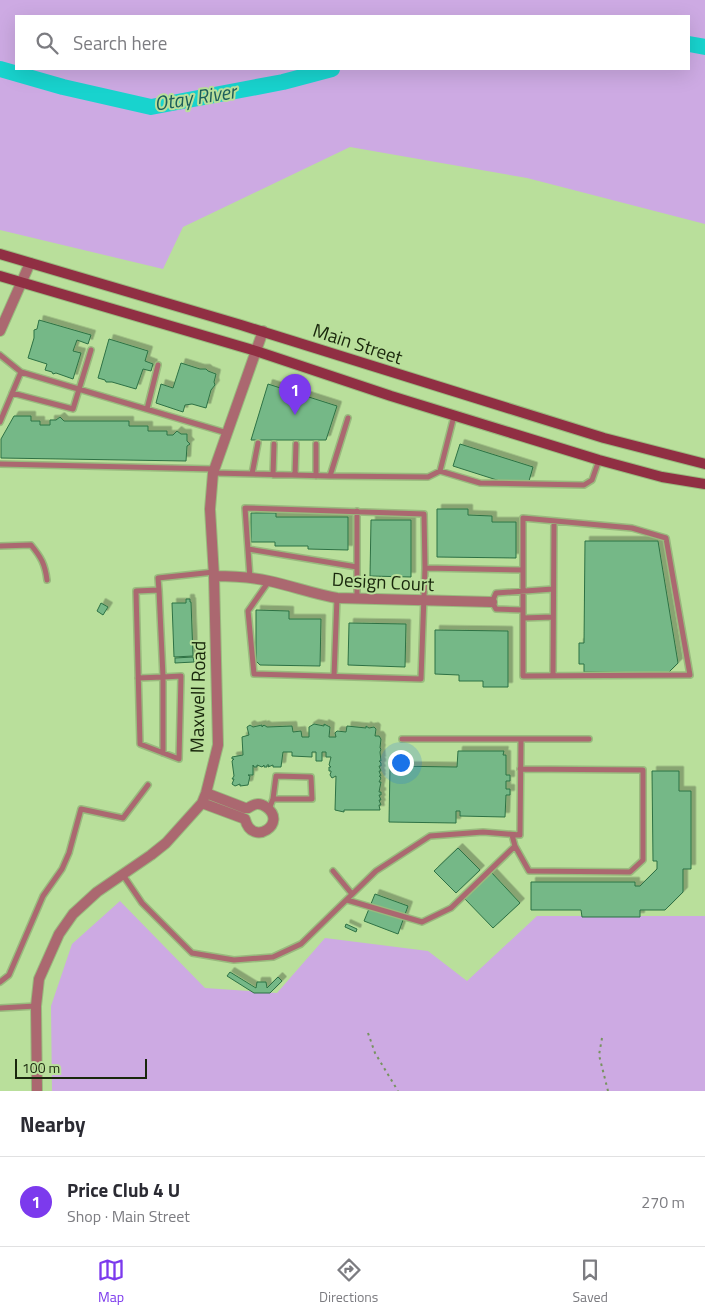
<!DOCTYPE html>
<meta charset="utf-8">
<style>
body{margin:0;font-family:"Titillium Web",sans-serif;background:#f2f2f3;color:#2b2b33}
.scale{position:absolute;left:15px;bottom:12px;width:132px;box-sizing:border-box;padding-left:5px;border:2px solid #19270c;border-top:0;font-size:14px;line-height:18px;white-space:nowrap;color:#19270c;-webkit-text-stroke:4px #b9df9b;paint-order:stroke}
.you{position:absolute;left:400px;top:762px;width:18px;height:18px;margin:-12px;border:4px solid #fff;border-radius:50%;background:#1a73e8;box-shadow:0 0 0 8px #1a73e833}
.badge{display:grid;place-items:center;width:32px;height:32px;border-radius:50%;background:#7c3aed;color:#fff;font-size:16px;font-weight:700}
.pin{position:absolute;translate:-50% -41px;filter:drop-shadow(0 1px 2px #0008)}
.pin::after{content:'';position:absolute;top:26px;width:18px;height:15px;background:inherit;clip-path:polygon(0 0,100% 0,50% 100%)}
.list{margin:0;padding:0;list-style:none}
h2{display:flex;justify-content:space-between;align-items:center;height:65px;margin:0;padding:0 20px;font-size:21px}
h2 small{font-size:16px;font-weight:400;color:#7c7c81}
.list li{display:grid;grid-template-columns:32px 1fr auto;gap:15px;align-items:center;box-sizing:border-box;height:90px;padding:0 20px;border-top:1px solid #e1e1e2}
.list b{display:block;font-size:19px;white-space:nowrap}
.list p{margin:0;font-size:16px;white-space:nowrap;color:#7c7c81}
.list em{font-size:16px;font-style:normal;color:#7c7c81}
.icon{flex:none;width:28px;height:28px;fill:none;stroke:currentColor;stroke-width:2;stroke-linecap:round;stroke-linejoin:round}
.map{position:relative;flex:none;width:705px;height:1091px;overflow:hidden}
.search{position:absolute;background:#fff;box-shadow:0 5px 20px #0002;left:15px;right:15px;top:15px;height:55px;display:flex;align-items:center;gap:12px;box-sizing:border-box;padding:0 18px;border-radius:0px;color:#7c7c81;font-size:19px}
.sheet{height:155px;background:#fff}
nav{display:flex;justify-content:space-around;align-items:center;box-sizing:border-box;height:70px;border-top:1px solid #e1e1e2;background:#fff;font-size:14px;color:#7c7c81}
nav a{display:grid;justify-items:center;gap:2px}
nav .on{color:#7c3aed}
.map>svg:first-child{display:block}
.green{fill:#cdaae3;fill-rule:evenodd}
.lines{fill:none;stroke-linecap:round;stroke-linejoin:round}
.river{stroke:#18d3ce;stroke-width:16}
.building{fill:#75b887;stroke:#2d7144;filter:url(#shadow)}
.service-casing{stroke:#99ba7e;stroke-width:8}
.minor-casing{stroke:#99ba7e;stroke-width:12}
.secondary-casing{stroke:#99ba7e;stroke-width:12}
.path{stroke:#779360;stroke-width:2;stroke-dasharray:2.5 4;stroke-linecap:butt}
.service{stroke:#ab6870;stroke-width:5}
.minor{stroke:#ab6870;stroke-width:10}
.secondary{stroke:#902f43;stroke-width:10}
.labels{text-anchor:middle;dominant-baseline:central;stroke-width:4;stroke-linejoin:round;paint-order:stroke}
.street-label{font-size:19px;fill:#19270c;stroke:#b9df9b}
.water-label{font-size:20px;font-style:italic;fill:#1c5e5b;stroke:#b9df9b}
</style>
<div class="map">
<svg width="705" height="1091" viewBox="0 0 705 1091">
<defs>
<filter id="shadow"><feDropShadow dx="4.5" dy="-4.5" stdDeviation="0" flood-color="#0004"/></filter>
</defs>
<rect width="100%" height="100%" fill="#b9df9b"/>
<path class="green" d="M0 0H705V224L527 178 350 147 183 227 163 269 0 230ZM689 16V69H16V16Z
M120 901 205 988 277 993 325 938 428 951 467 981 537 916H705V1091H52L51 1006 72 944Z"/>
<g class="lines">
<path class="river" d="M689 44 705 47
M0 69 63 87 151 107 283 82 332 69"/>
</g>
<path class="building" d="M39 320 91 335 88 344 77 340 73 351 81 353 73 379 56 373 53 374 52 372 45 370 47 364 28 358 34 338V330L37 329Z
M109 339 148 351 145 361 153 364 151 371 143 369 136 389 112 382H106L105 380 98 378Z
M181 363 200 369H206L208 371 216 374 214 382 215 385 211 390 206 408 192 404 185 405 183 412 156 403 161 384 173 388Z
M268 384 337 406 326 440H251Z
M14 416H31V421H40V425H50V420H56L60 417 64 421H129V426H148V431H167V435H173L177 431 181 434H187V441L190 444 187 446 186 461 1 458V439Z
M460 444 533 467 529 481H500L453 466Z
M437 509H468V515L492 516V522H516V558L437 557Z
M251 513H276V517H348V550L308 549V546H275V542H251Z
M371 520H411V577L370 576Z
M585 541H658L678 663 668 673 584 672V664H579V643H584Z
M186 599H190V602H191L193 656 174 657 172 603H186Z
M101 603 108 607 103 615 97 611Z
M256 610 289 611V619H321L320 666 260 665 256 661Z
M349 623 406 624 405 667 348 665Z
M435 630 508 631V687H483V681H459V675L435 674Z
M193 657 194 662 175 663V658Z
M314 724 324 726V724L330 727 329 737H336L335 733 337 731 346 732 347 726 366 728V726L369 728 374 727 376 729 375 736H379L381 739 380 748 381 749 380 752 381 761H379L381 763V766H379L381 771H379L381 776H379L381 778 379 782H381L379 792H381V795H379L381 800H379L381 805H379L380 810H344V812L335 810 336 776 332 778 330 775 331 772V771H329V767H331L329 765 331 757H326V752H322V761H316V752H312V757L292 756V752H283L281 767H273V765L268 767 269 765H267V767H264V765L262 767 257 765V767H254L253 765V775H248L250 776 248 785 240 786V784L235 786 232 784 234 779H232L234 776 232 761 234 759H232V757L243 755 242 737 249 735 247 727 250 725 253 727 262 725V727L264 725 267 727 292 726 293 732 301 731 302 737H309V727Z
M458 751H504L503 755H506V775H510V781H506V789H510V795H506L505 817 460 816V811H456V823L389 822 390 766 457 767Z
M652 771H679V791H691V869H683V892L665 910H640V917H582L581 910H531V882H635V886H640L657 869V861H653Z
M458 848 480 870 456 893 434 871Z
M491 872 520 903 493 928 464 898Z
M375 894 408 906 398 934 364 921Z
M346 924 357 929 356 932 345 927Z
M230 972 256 988 257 982H266L267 988 278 977 282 981 270 993H254L227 976Z"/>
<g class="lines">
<defs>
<path id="service" d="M0 355 21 372 227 433
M12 393 73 409 91 350
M147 409 158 365
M454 416 440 471 480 483 584 485 592 480 599 460
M0 422 21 372
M0 464 214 469
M213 473 330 476 348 418
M252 474 258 443
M273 475 274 444
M295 475 296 444
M316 476V444
M330 476 428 477 440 471
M357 511V567
M0 546 31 545C41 557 45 564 47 580
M248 549 357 567V599
M250 578 245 508 424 514 425 568 523 570
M269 581 248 611 254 674 421 679 425 568
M159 590 163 677 181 676 179 759 140 744 136 591 159 590 158 578 214 572
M523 610V518L632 528 666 538 690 675 523 676V610L496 609 492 602 496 593 553 589
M523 618 553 617
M553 675 554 521
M334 676 337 598
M138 678 163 677V753
M521 739H589
M269 809 273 799 276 776 311 777 312 799H273
M512 835 515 846 529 871 630 872 643 860V770L520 769
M333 871 352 894
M123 875 142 903 192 953 234 960 273 957 301 944 376 871 430 836 483 832 520 835 521 739H402
M347 900 422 922 451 908 515 846
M0 982 9 975 43 896 62 869 69 853 81 809 123 818 148 785
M0 1008 36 1006"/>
<path id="minor" d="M0 331 30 263
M214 576C232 576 251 577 269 581 292 586 314 594 337 598L492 602
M202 803 245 819C252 848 289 823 266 807 259 802 254 804 248 808H245L206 793
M37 1091 36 1006 39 979 59 934 73 914 97 892 151 855 166 843 202 803 206 793 218 745 214 576 210 509 213 473 263 331"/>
<path id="secondary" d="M0 254 241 325 604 438 705 464
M0 276 256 351 391 396 599 460 662 477 705 484"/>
</defs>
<use href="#service" class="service-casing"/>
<use href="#minor" class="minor-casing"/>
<use href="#secondary" class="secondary-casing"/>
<path class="path" d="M368 1033 375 1053 398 1091
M602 1038 599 1055 608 1091"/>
<use href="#service" class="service"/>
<use href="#minor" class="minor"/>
<use href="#secondary" class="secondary"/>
</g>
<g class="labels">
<g class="street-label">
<text transform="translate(358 343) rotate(18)">Main Street</text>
<text transform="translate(383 581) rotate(3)">Design Court</text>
<text transform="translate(197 697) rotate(-89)">Maxwell Road</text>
</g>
<g class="water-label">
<text transform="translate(195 97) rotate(-9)">Otay River</text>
</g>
</g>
</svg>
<div class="scale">100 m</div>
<div class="you"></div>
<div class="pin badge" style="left:295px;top:415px">1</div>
<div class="search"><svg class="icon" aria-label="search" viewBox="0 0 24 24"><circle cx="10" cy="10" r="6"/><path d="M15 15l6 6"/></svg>Search here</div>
</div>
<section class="sheet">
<h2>Nearby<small></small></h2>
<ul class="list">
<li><span class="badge">1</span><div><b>Price Club 4 U</b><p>Shop · Main Street</p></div><em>270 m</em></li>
</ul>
</section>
<nav>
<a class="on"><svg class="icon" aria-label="map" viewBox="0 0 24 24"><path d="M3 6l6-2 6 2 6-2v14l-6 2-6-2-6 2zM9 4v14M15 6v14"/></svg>Map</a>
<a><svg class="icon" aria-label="directions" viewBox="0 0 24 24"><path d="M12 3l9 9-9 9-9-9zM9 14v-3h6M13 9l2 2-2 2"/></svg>Directions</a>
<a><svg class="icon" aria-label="saved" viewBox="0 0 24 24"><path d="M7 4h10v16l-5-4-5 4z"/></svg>Saved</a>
</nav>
